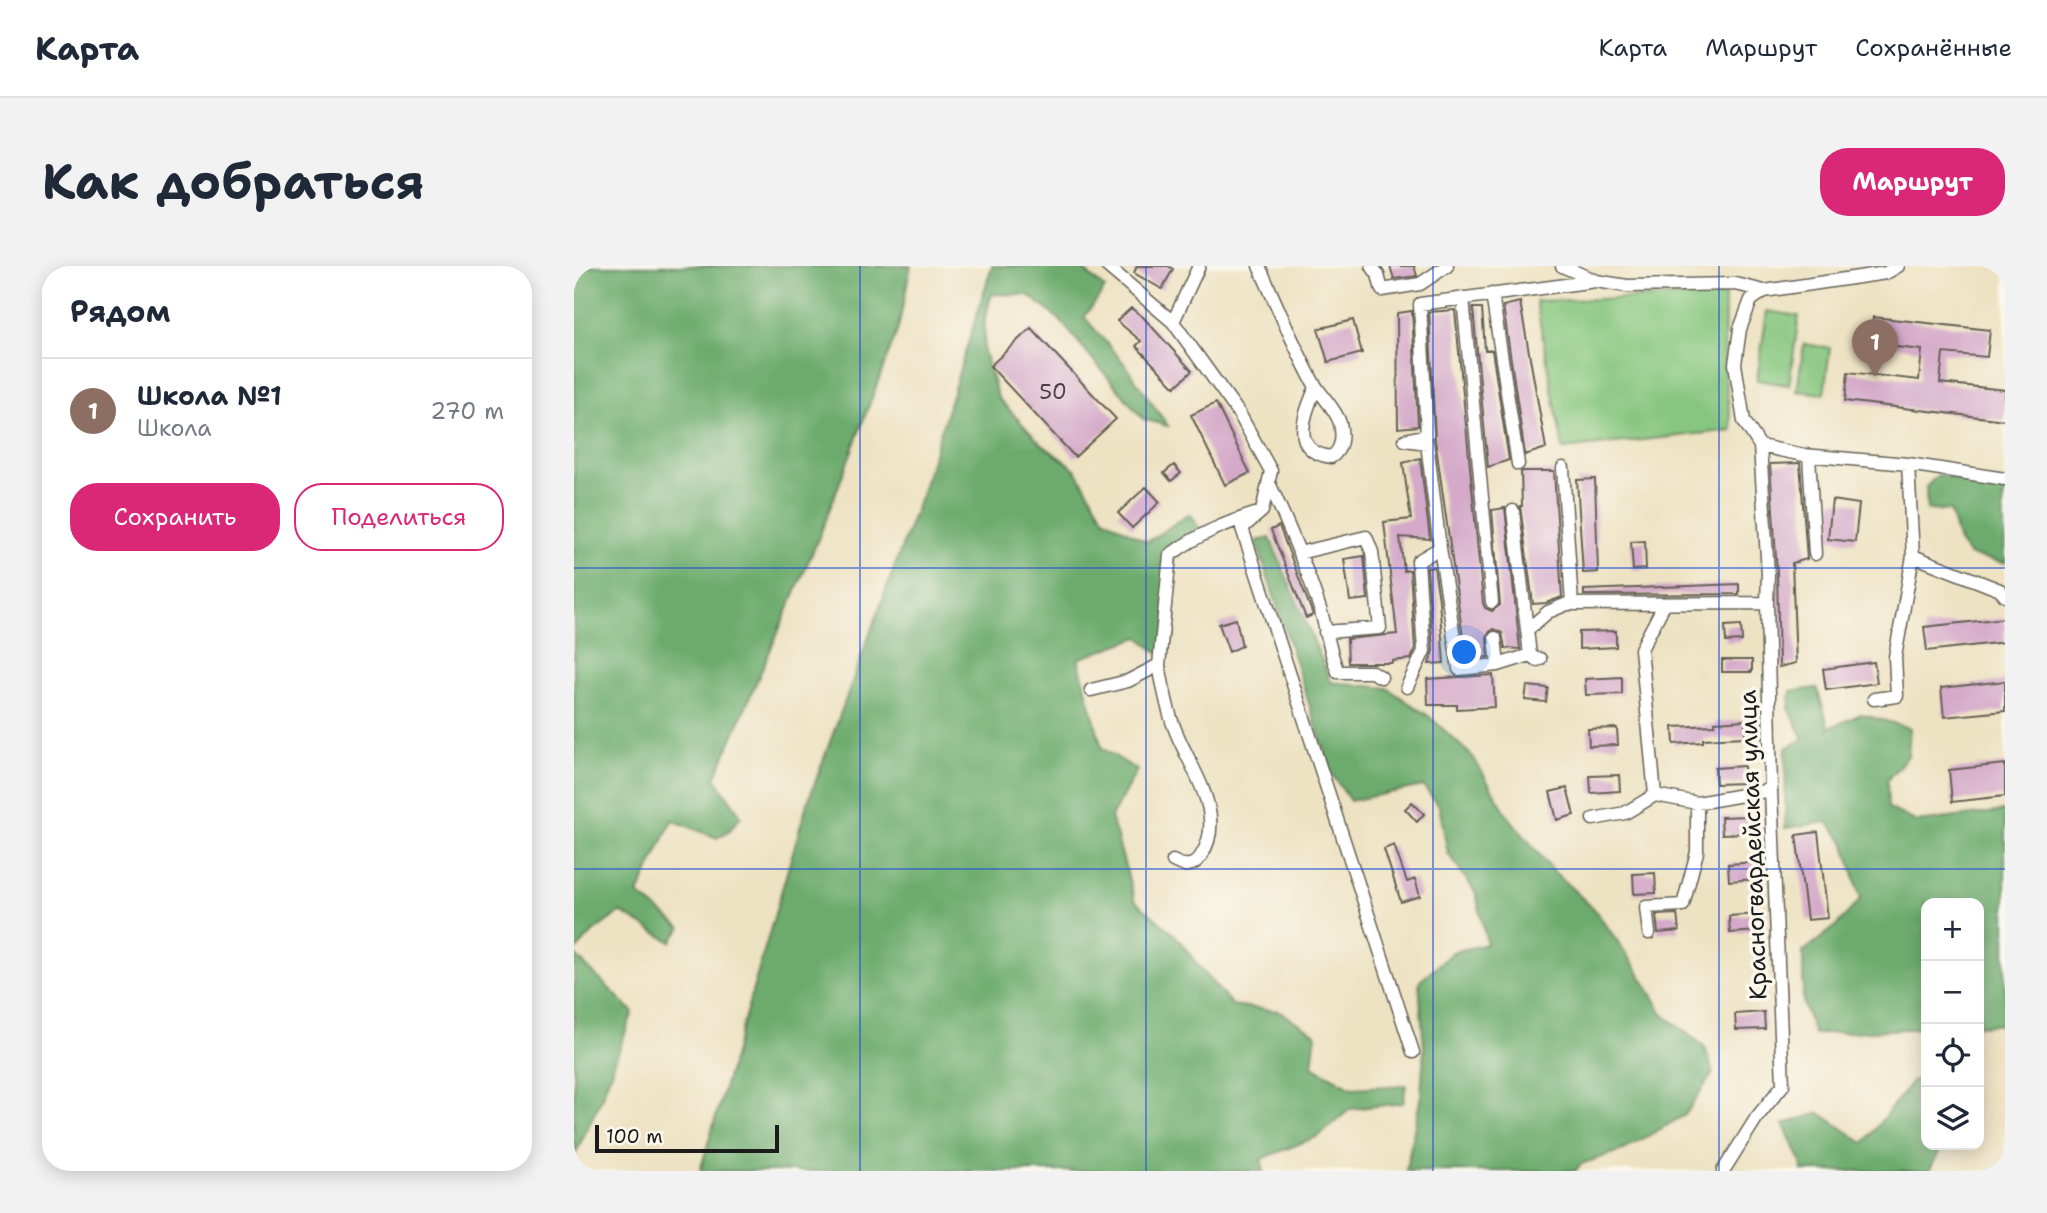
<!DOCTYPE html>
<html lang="ru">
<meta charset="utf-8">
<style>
body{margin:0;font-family:"Shantell Sans",sans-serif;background:#f2f2f3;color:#1f2937}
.controls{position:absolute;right:21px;bottom:21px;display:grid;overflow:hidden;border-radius:14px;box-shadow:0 4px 18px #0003}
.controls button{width:63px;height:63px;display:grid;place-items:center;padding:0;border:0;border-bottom:2px solid #e0e1e3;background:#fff;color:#1f2937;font:35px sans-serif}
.scale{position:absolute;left:21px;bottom:18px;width:184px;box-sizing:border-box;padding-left:7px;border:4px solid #1c1c1c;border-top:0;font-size:19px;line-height:24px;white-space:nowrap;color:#1c1c1c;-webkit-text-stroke:5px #fbf7ec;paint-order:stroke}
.you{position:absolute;left:891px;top:387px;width:24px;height:24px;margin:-18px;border:5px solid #fff;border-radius:50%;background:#1a73e8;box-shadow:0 0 0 10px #1a73e833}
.badge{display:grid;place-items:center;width:46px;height:46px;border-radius:50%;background:#db2777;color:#fff;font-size:23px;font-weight:700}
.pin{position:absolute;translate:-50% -58px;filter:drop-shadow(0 2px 4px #0008)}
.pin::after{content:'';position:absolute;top:37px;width:24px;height:21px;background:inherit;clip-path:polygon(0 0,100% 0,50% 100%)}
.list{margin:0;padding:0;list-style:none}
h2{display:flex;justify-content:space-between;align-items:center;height:91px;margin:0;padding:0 28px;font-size:30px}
h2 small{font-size:23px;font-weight:400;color:#747a83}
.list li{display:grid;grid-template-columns:46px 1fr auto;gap:21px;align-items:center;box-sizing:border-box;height:105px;padding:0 28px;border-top:2px solid #e0e1e3}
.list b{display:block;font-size:26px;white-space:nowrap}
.list p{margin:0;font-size:23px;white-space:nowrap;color:#747a83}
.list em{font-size:23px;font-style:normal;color:#747a83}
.actions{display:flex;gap:14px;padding:21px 28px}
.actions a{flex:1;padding:16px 0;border:2px solid #db2777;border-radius:28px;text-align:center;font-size:24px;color:#db2777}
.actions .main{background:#db2777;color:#fff}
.icon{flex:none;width:38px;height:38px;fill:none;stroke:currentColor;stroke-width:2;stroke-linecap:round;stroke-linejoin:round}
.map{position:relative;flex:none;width:1431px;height:905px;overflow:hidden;border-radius:28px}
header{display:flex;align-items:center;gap:42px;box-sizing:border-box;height:98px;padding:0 35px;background:#fff;border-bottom:2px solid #e0e1e3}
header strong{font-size:33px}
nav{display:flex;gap:38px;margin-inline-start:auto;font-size:24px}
.intro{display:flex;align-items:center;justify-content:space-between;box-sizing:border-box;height:168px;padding:0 42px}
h1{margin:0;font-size:49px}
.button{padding:18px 32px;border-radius:28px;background:#db2777;color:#fff;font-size:24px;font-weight:700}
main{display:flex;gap:42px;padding:0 42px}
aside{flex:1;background:#fff;border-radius:28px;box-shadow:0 4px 18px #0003}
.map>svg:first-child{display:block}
.green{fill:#86c67e;stroke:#51714d;stroke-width:2}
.forest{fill:#6cab6d;stroke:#446444;stroke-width:2}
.building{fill:#d4a9c9}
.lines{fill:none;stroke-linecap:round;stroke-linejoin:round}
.minor-casing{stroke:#656156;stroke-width:15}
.minor{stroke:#fff;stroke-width:12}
.grid{fill:none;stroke:#1d4ed8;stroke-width:2;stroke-opacity:0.55}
.labels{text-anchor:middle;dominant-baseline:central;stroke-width:7;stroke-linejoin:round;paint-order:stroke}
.number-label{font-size:21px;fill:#4a3f47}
.street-label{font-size:24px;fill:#1c1c1c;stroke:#fbf7ec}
</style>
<header>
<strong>Карта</strong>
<nav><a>Карта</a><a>Маршрут</a><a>Сохранённые</a></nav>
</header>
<div class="intro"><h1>Как добраться</h1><a class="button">Маршрут</a></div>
<main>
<aside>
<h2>Рядом<small></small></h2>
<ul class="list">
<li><span class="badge" style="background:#8d6e63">1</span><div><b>Школа №1</b><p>Школа</p></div><em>270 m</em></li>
</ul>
<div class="actions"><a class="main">Сохранить</a><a>Поделиться</a></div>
</aside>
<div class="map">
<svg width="1431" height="905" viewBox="0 0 1431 905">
<rect width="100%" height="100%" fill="#fbf7ec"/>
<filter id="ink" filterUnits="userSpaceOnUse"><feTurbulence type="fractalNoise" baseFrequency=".0143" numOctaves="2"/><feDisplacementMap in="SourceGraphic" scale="14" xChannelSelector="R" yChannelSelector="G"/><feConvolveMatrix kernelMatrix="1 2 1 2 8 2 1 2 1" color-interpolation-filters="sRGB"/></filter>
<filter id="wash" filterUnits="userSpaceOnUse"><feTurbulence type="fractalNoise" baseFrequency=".00686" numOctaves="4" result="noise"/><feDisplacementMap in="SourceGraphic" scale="28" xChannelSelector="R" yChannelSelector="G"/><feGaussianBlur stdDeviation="1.57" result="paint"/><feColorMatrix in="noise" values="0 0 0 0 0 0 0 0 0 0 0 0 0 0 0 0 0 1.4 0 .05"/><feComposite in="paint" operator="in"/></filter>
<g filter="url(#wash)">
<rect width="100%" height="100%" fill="#ede2c2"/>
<path class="green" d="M1151 29 1150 103 1158 164 989 183 962 35Z
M1193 45 1225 50 1215 119 1183 114Z
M1230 78 1256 82 1250 128 1223 125Z"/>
<path class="forest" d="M0 0H337L324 63 245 271 141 512 167 550 156 564 143 572 98 554 64 628 107 662 97 676 46 646 19 666 0 687Z
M418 0H505L531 23 510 51 549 96 594 160 569 153 485 53 454 29 418 28 411 50 410 86 424 132 466 177 501 203 530 252 573 276 615 248 626 263 597 297 599 373 584 387 565 371 504 393 528 482 563 504 537 551 561 635 601 669 631 708 658 739 705 745 742 768 738 800 778 822 832 819 829 837 776 843 745 870 687 893 690 905H126L232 541 347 229Z
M1364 209 1431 219 1429 235 1431 297 1395 289 1385 276 1376 245 1353 244 1352 221Z
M696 272 757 416 813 422 856 451 899 491 934 550 977 603 1021 644 1059 697 1090 749 1131 781 1139 807 1111 849 1049 884 1007 898 1001 905H832L847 829 850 783 845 716 879 686 913 678 902 627 874 587 865 540 849 520 776 535 758 508 682 275Z
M1243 422 1255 462 1287 448 1336 462 1334 490 1313 514 1314 542 1343 556 1431 545V758L1405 760V637H1352V762L1240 768 1229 737V686L1261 661 1287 633 1270 575 1253 556 1211 562 1212 482 1230 473 1215 443 1217 425Z
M0 688 59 746 27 833 0 891Z
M1352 813V879H1369L1355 905H1228L1227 895 1209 858 1246 847 1290 877 1339 814Z"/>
<g id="blocks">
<path class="building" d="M563 0H594L599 3 588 23 560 7Z
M816 0H840L843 10 820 13Z
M946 36 972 182 951 189 929 40Z
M557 42 569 51 618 105 601 121 562 80 567 75 543 55Z
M899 42H908L911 84H918L935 194 914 201Z
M881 44 909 337 911 342 918 345 926 339 918 244 931 242 946 383 931 382 928 367 919 363 913 369 914 391 892 393 861 173 855 46Z
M838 45 844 160 824 162 823 47Z
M1299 51 1416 64 1413 91 1369 87 1366 117 1431 124V154L1271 135 1274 106 1345 114 1348 84 1296 78Z
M779 54 788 87 754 96 744 63Z
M457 62 542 153 501 191 416 100Z
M642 137 676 207 651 219 617 149Z
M846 192 856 273 826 271 830 305 836 304 841 383 837 393 818 395V397H774L773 373 823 368 810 256 837 253 829 197Z
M1226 197 1233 293 1218 297 1222 397 1205 401 1203 307 1196 198Z
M600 199 607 207 597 215 590 207Z
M949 205H980L988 331 972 337 959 338 946 240H948L947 206Z
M1021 213 1024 306 1009 307 1003 214Z
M572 221 586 236 558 262 544 247Z
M1258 234 1285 238 1281 276 1254 273Z
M705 260 739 349 732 352 697 264Z
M1071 275 1072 303 1059 304 1057 276Z
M790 290 794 333 776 335 770 293Z
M860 301 865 334 870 397 855 398 859 384 853 302Z
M1165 318V328L1010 329V324Z
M1431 352V376L1353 385 1350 361Z
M662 353 668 380 655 386 645 358Z
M1167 359 1168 375 1152 376 1151 360Z
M1042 365V381L1005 383V366Z
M1148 394H1178V406H1148Z
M1300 396 1303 417 1252 424 1249 403Z
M919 409 921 441 883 443V439H854L853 413Z
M1048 411V428L1012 429 1011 413Z
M1431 415V445L1370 451 1367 422Z
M953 420 974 422 972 436 951 434Z
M1171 454V471L1129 473V476L1100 478 1099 461 1141 459V456Z
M1043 462 1044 479 1015 480 1014 463Z
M1431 498V530L1378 536 1375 504Z
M1170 500 1171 517 1142 518 1141 502Z
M1045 509 1046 525 1017 527 1016 510Z
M993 522 1000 549 983 554 976 526Z
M838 536 850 548 843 556 831 543Z
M1176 550 1177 567 1148 568 1147 551Z
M1244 566 1254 652 1233 654 1222 569Z
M820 579 833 616 841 613 846 630 827 636 810 583Z
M1183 596 1184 613 1155 615 1154 598Z
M1081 607 1082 627 1060 628 1059 608Z
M1103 648 1105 665 1084 667 1082 649Z
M1184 648 1185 665 1156 667 1155 650Z
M1190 746 1191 763 1162 764 1161 748Z"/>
</g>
</g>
<g filter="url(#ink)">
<use href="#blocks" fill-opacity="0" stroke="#656156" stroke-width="2"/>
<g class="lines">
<defs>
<path id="minor" d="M533 0 599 56 666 149 697 205 688 245 668 262 839 786
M685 0C702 37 718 76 737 112 744 127 761 141 766 157 769 170 768 184 757 191 714 185 731 147 742 121
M798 0 804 9 808 24 846 18 873 0
M988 0 1022 15 1053 20 1162 18 1190 25
M1324 0 1312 7 1190 25 1177 34 1166 63 1161 98 1170 155 1186 180 1230 189 1334 198 1431 213
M918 28 944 198
M889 32 918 336
M599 56 625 0
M1235 190 1241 288
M1334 198 1339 290 1426 324 1431 330
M989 202 998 338
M695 217C714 258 732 300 746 343 753 364 755 385 764 406H798L807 411
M939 245 953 364
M866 282 885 403 924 399
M725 287 792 271 798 286 806 362 751 366
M921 372 924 399 956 389
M966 393 963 394 956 389 953 364 974 346 993 338 1193 337 1194 308 1186 180
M585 399C589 419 592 439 599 458 613 499 655 547 627 590 619 602 610 601 599 595
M833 421 850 385 844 295 866 282 853 177 831 174 853 169 846 38 1022 15
M517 424 554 415 585 399 596 289C623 269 649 258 681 248
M1300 433 1323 430 1321 391 1339 290
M1081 529 1067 383 1090 339
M1019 553 1051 547 1081 529 1123 537 1197 524
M1075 667 1072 641 1109 639 1123 586V537
M1149 905 1183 851 1209 819 1197 524 1193 337"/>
</defs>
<use href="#minor" class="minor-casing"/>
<use href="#minor" class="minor"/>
</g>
</g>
<path class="grid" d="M286 0V905M572 0V905M859 0V905M1145 0V905M0 302H1431M0 603H1431"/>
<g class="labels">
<g class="number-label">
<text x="479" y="126">50</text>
</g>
<g class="street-label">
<text transform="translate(1179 579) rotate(-92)">Красногвардейская улица</text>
</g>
</g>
</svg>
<div class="controls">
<button>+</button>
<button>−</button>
<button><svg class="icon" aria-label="locate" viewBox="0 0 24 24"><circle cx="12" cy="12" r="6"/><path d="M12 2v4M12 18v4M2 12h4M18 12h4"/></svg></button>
<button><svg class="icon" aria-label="layers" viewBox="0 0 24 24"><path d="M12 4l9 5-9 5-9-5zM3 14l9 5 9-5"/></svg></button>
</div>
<div class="scale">100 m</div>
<div class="you"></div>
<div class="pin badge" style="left:1301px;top:111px;background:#8d6e63">1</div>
</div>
</main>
